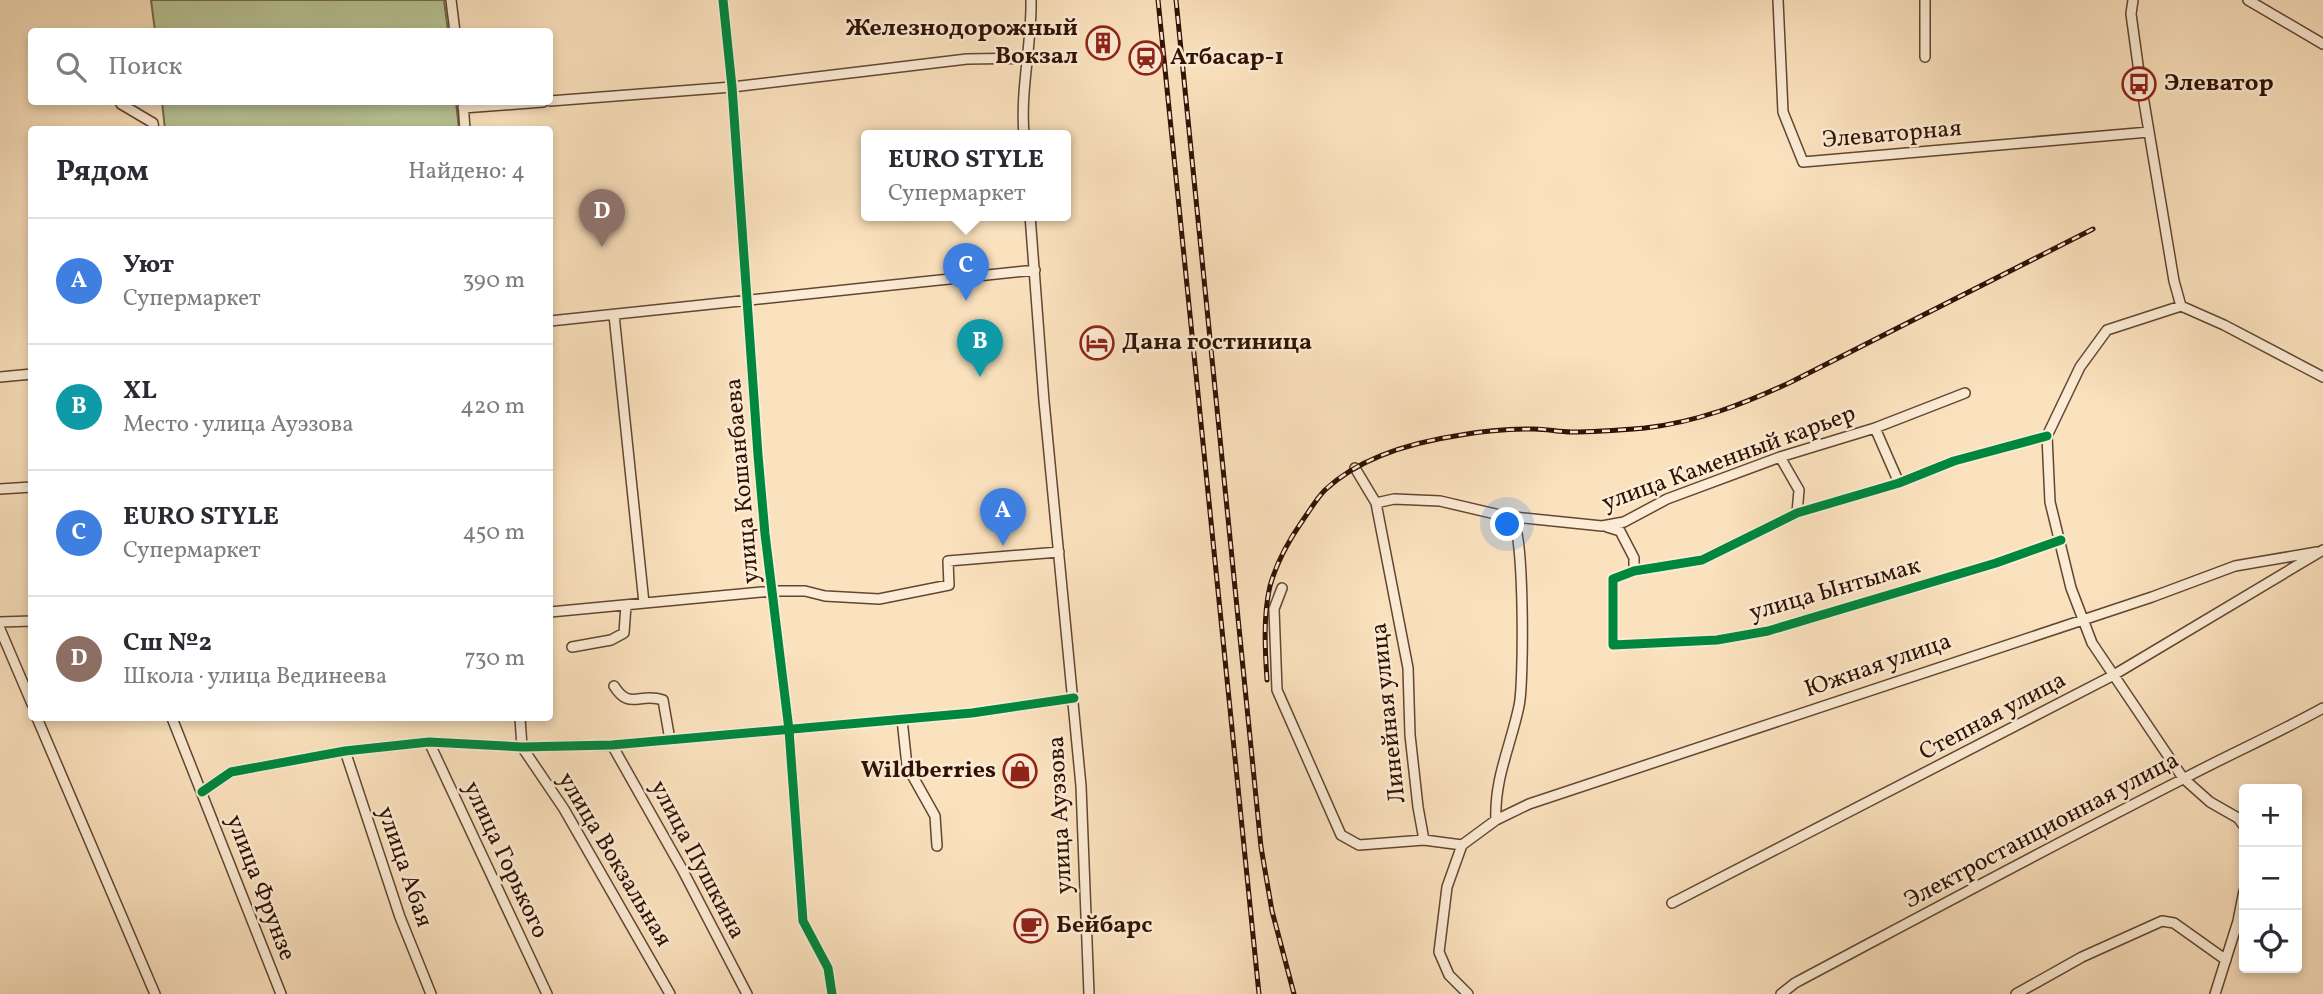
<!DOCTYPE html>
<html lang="ru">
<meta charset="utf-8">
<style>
body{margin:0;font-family:Vollkorn,serif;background:#f7f7f7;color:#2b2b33}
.controls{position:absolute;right:21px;bottom:21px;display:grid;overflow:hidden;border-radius:7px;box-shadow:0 4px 10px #0003}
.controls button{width:63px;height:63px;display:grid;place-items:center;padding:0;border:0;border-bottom:2px solid #e1e1e2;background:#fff;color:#2b2b33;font:35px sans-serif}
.you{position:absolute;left:1508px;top:525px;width:24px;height:24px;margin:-18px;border:5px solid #fff;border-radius:50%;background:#1a73e8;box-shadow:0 0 0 10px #1a73e833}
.badge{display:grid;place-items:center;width:46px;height:46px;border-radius:50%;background:#8f2418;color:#fff;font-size:23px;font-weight:700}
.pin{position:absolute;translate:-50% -58px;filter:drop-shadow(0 2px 4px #0008)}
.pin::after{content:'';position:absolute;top:37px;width:24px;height:21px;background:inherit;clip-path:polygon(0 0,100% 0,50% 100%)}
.popup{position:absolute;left:861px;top:130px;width:210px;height:91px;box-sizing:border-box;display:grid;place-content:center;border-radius:7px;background:#fff;filter:drop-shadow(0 2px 5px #0005);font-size:23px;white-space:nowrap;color:#7c7c81}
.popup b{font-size:26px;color:#2b2b33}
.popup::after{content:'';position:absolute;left:50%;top:100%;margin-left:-14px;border:14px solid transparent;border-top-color:#fff}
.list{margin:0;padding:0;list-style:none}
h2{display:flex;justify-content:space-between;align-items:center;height:91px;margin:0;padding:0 28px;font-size:30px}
h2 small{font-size:23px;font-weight:400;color:#7c7c81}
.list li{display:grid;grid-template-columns:46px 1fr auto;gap:21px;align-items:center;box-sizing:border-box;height:126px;padding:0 28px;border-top:2px solid #e1e1e2}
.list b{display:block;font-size:26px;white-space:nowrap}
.list p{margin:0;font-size:23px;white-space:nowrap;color:#7c7c81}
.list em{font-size:23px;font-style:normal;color:#7c7c81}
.icon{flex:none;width:38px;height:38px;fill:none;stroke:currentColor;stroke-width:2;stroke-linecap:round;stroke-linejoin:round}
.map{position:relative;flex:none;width:2323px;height:994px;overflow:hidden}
.search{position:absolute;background:#fff;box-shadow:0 4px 10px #0003;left:28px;top:28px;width:525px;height:77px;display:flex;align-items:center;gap:18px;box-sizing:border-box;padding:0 24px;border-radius:7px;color:#7c7c81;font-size:26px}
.panel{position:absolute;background:#fff;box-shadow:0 4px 10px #0003;left:28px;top:126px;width:525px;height:595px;border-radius:7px}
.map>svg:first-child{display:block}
.green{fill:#b8c496;stroke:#746a4c;stroke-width:2}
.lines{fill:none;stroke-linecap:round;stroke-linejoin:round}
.minor-casing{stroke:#634532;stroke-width:12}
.minor{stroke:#fcecd5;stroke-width:9}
.rail-casing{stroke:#301103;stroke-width:5}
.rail{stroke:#fcecd5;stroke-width:2.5;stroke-dasharray:8;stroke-linecap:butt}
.cycleway-casing{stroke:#fcecd5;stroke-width:13}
.cycleway{stroke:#00873e;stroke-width:9}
.labels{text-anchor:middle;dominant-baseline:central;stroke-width:5;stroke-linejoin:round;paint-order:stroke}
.poi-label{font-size:24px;font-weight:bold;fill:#301103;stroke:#fcecd5;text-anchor:start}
.street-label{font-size:24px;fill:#301103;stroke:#fcecd5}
</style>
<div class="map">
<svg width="2323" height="994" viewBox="0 0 2323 994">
<rect width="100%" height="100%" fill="#fbe2be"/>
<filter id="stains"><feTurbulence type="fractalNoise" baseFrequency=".00286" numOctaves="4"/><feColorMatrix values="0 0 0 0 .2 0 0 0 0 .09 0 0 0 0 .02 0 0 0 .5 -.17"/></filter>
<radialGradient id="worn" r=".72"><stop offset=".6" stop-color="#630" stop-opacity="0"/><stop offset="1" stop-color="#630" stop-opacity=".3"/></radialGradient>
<path class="green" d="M151 0H444L448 31H155Z
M162 102H456L459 129H165Z"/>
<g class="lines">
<defs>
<path id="minor" d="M451 0 455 32
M723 0 732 87 758 455 765 534 789 730 803 921 828 968 832 994
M1778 0 1783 112 1803 162 2149 132
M1925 0V57
M2133 0 2131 14 2139 72 2174 281 2181 306 2224 325 2323 377
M2248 0 2323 44
M550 101 732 87 967 59 1027 58
M463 102 465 130
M121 104 153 123 154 130
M463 108 543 102
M1024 135C1020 89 1032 45 1031 0
M1030 215 1044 401 1081 786 1089 994
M2181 306 2107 330 2080 367 2047 436 2050 502 2071 588 2092 643 2183 778 2210 802 2238 818 2244 826
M614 315 644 603
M550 321 1035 270
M0 377 32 374
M1875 428 1899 483
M2047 436 1954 461 1899 483 1797 513 1702 560 1634 571 1613 579V645L1717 640 1768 631 1996 563 2061 540
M1780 457 1799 490 1797 513
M1355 468 1376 503 1408 668 1410 735 1418 807 1424 840 1462 845
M0 489 32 487
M1376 503 1394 499 1440 501 1504 516 1602 526 1624 522 1667 499 1780 457 1875 428 1965 393
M1607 527 1620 531 1634 558V571
M1282 588 1274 609 1277 690 1341 835 1359 845 1424 840
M550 612 773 591H805L825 596 879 599 949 585 948 561 1059 552
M0 622 32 621
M0 629 32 704
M572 647 611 640 624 633 626 605
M614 686C630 711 639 692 663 700L670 740
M37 718 155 994
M172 718 281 994
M520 718 522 747 564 809 670 994
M902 719 907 766 935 816 937 846
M429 742 547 994
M612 745 682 869 747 994
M345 751 400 917 431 994
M202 792 231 772 345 751 429 742 522 747 612 745 972 713 1074 698
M1496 820C1494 779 1511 745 1519 706 1524 684 1524 540 1514 524 1512 521 1508 520 1506 518
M1462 845 1496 820 1529 804 2152 597 2235 566 2317 552
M1462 845 1447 887 1439 952 1449 975 1468 994
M1672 903 2112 676 2323 550
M1781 994 1795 983C1923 915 2051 846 2181 780 2228 755 2276 734 2323 708
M2016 994 2082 957 2162 921 2174 923 2226 960
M2215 994 2238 921 2244 891"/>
</defs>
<use href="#minor" class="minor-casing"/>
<use href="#minor" class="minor"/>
<defs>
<path id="rail" d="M1158 0 1259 994
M1176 0 1261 847 1272 911 1294 994
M1267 680C1265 650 1263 616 1270 586 1277 561 1289 540 1303 520 1310 510 1317 498 1325 490 1360 457 1414 442 1461 435 1484 431 1510 429 1534 429 1547 429 1559 432 1571 432 1596 432 1621 430 1645 428 1697 422 1744 404 1791 382L2093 229"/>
</defs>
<use href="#rail" class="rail-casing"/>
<use href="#rail" class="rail"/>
<defs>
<path id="cycleway" d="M723 0 732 87 758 455 765 534 789 730 803 921 828 968 832 994
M2047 436 1954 461 1899 483 1797 513 1702 560 1634 571 1613 579V645L1717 640 1768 631 1996 563 2061 540
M202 792 231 772 345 751 429 742 522 747 612 745 972 713 1074 698"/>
</defs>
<use href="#cycleway" class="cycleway-casing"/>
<use href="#cycleway" class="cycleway"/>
</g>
<defs>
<symbol id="building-ring" viewBox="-11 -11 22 22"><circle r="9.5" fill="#fcecd5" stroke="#8f2418" stroke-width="1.5"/><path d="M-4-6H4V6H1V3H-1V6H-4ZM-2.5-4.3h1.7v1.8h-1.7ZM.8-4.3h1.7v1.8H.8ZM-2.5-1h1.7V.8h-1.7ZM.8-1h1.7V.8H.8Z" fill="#8f2418"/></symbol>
<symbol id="station-ring" viewBox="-11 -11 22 22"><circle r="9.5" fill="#fcecd5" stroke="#8f2418" stroke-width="1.5"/><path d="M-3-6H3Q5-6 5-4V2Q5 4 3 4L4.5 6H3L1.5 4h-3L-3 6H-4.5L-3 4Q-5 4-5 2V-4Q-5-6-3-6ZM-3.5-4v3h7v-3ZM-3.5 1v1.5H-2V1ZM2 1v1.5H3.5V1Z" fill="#8f2418"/></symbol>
<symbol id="bus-ring" viewBox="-11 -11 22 22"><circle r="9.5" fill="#fcecd5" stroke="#8f2418" stroke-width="1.5"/><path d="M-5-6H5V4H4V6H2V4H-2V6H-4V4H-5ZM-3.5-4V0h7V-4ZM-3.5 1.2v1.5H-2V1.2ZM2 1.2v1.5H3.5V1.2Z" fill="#8f2418"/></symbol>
<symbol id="hotel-ring" viewBox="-11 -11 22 22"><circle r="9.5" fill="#fcecd5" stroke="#8f2418" stroke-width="1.5"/><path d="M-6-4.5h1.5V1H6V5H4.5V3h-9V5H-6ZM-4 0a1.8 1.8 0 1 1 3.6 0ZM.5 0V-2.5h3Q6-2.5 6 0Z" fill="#8f2418"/></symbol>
<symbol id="shop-ring" viewBox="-11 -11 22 22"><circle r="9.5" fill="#fcecd5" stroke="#8f2418" stroke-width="1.5"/><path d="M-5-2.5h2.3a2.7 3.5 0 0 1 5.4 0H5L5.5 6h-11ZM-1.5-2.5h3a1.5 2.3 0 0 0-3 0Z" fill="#8f2418"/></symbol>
<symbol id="cafe-ring" viewBox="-11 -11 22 22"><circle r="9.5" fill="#fcecd5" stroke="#8f2418" stroke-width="1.5"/><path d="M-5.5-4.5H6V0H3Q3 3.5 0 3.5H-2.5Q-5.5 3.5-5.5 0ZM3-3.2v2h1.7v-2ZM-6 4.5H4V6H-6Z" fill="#8f2418"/></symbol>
</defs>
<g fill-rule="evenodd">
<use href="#building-ring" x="1084" y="24" width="38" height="38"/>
<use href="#station-ring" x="1127" y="39" width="38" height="38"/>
<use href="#bus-ring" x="2120" y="65" width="38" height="38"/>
<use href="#hotel-ring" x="1078" y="324" width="38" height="38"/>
<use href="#shop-ring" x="1001" y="752" width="38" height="38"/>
<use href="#cafe-ring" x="1012" y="907" width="38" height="38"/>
</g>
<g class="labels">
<g class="poi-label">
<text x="1078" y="29" text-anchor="end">Железнодорожный<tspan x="1078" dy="28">Вокзал</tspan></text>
<text x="1170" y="58">Атбасар-1</text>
<text x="2164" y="84">Элеватор</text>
<text x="1122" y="343">Дана гостиница</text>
<text x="996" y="771" text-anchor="end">Wildberries</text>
<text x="1056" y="926">Бейбарс</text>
</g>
<g class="street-label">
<text transform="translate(1892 135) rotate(-5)">Элеваторная</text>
<text transform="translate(1729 459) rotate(-20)">улица Каменный карьер</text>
<text transform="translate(743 481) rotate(-95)">улица Кошанбаева</text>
<text transform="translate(1835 590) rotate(-16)">улица Ынтымак</text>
<text transform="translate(1878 666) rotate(-19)">Южная улица</text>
<text transform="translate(1389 713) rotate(-96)">Линейная улица</text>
<text transform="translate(1993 717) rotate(-28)">Степная улица</text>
<text transform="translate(1061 815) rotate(-93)">улица Ауэзова</text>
<text transform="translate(2042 831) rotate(-28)">Электростанционная улица</text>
<text transform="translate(505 860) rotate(65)">улица Горького</text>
<text transform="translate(614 860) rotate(59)">улица Вокзальная</text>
<text transform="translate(697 860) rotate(62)">улица Пушкина</text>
<text transform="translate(404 867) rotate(71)">улица Абая</text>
<text transform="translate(260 888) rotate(69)">улица Фрунзе</text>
</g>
</g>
<rect width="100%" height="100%" filter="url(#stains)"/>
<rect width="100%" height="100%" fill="url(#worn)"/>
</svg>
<div class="controls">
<button>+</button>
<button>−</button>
<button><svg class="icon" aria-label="locate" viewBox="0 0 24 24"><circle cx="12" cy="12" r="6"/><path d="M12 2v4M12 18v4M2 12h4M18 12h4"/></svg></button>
</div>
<div class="you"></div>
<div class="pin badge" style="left:1003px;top:546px;background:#3f7fe0">A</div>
<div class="pin badge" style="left:980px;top:377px;background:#0f9aa8">B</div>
<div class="pin badge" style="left:966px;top:301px;background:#3f7fe0">C</div>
<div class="popup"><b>EURO STYLE</b>Супермаркет</div>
<div class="pin badge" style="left:602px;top:247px;background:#8d6e63">D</div>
<div class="search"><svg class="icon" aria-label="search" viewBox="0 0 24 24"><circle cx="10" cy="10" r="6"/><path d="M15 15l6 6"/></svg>Поиск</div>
<section class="panel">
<h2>Рядом<small>Найдено: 4</small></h2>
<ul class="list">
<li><span class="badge" style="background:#3f7fe0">A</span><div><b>Уют</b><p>Супермаркет</p></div><em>390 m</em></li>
<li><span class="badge" style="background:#0f9aa8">B</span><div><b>XL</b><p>Место · улица Ауэзова</p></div><em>420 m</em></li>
<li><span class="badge" style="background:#3f7fe0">C</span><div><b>EURO STYLE</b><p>Супермаркет</p></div><em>450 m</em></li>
<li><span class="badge" style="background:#8d6e63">D</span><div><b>Сш №2</b><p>Школа · улица Вединеева</p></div><em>730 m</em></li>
</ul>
</section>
</div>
